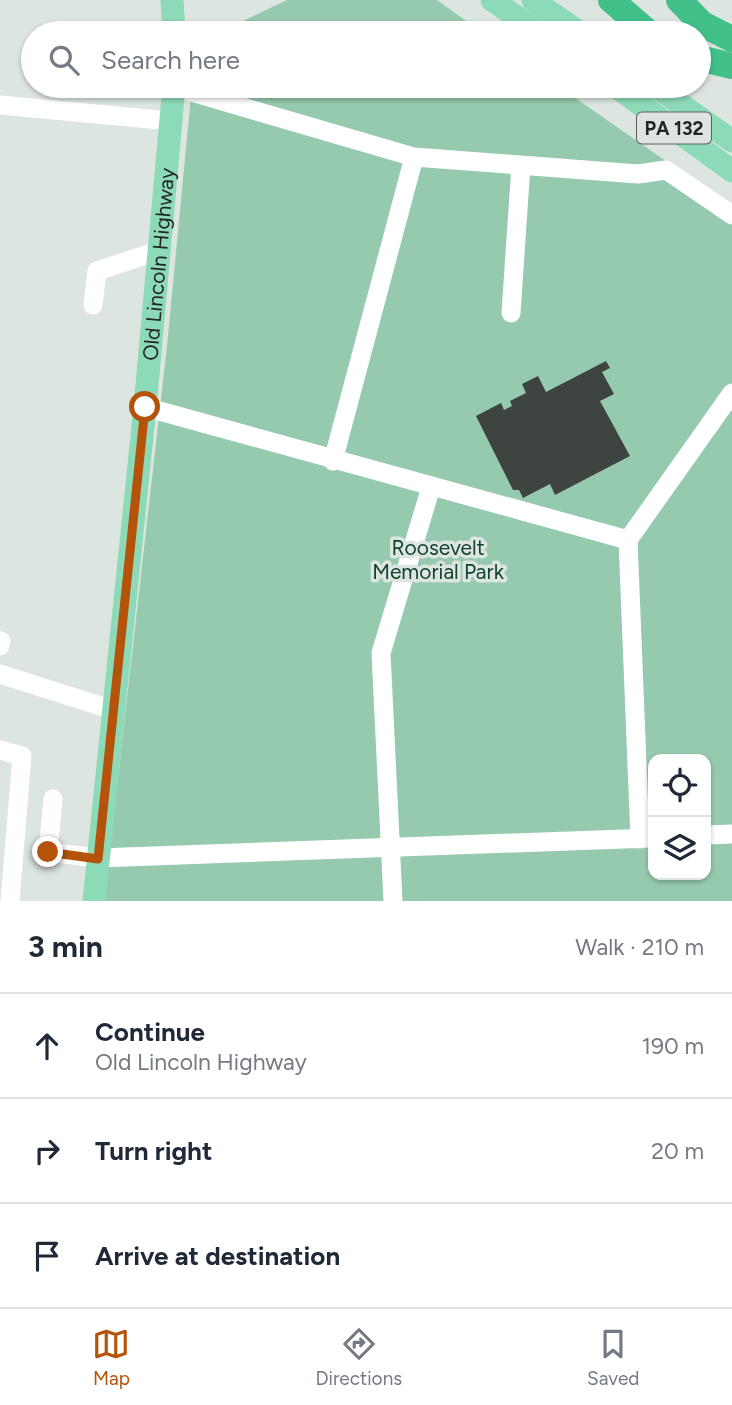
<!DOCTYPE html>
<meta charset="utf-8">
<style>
body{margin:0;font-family:Figtree,sans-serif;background:#f6f6f7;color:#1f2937}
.controls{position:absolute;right:21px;bottom:21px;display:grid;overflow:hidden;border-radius:14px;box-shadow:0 2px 5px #0004}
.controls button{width:63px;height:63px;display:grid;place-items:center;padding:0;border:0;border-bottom:2px solid #e0e1e3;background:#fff;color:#1f2937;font:35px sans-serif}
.stop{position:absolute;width:21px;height:21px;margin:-16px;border:5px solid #b45309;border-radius:50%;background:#fff}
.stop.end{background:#b45309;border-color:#fff;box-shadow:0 2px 7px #0008}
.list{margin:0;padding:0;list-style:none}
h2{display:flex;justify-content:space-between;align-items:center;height:91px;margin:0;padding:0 28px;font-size:30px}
h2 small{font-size:23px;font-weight:400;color:#747a83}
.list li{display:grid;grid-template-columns:46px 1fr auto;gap:21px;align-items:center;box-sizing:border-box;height:105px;padding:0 28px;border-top:2px solid #e0e1e3}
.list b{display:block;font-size:26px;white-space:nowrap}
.list p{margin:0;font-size:23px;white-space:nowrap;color:#747a83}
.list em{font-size:23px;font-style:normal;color:#747a83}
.icon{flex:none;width:38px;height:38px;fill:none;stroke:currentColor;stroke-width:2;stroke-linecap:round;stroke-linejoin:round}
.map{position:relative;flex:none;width:732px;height:901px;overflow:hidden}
.search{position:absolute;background:#fff;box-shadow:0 2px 5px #0004;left:21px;right:21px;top:21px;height:77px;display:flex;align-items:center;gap:18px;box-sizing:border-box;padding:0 24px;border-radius:38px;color:#747a83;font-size:26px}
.sheet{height:406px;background:#fff}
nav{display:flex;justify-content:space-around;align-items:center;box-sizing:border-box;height:98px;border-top:2px solid #e0e1e3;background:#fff;font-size:19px;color:#747a83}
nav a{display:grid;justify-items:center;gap:4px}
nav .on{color:#b45309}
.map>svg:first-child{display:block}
.green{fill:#96caae;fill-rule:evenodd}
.building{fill:#3e4541}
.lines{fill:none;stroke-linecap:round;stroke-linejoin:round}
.minor{stroke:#fff;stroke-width:19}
.major{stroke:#8ddab8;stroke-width:23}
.highway{stroke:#41c189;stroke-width:26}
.route{stroke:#b45309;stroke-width:9}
.labels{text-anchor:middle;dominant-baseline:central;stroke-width:7;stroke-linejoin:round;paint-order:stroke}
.shield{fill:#dce5e0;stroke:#5a5f5c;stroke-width:2}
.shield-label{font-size:19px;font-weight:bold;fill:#232624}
.street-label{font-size:21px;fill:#232624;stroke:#dce5e0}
.park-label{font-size:21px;fill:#11432d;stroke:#dce5e0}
</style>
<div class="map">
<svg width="732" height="901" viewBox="0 0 732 901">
<rect width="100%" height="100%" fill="#dce5e0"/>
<path class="green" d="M287 0H437L483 33H218Z
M192 86H558L732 207V901H104L167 346ZM653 759H706V875H653Z"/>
<path class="building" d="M606 361 610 368 602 372 614 394 600 401 630 456 555 495 550 484 523 498 519 490H513L476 416 501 403 504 410 512 406 510 401 526 393 522 384 538 376 546 392Z"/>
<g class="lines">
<path class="minor" d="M174 87 414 157 638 174 666 170 732 215
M0 105 171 121
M93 305 97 271 158 251
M511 313 521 165
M145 407 628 540 640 839
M333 461 414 157
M628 540 732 393
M0 646 1 641
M0 674 113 710
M0 750 22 756 10 901
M53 799 48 852 98 858 651 838
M706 835 732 834
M393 901 381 653 431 487"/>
<g class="major">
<path d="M172 0 174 33"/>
<path d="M492 0 540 33"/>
<path d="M533 0 580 33"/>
<path d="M615 86 732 171"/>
<path d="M655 86 732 141"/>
<path id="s1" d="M94 901 145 407 174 86"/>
</g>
<path class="highway" d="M611 0 649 33
M679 0 702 24 732 39
M699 58 732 66"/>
</g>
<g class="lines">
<path class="route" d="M48 852 98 859 145 407"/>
</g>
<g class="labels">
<rect class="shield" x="637" y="112.5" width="74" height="31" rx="5"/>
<g class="shield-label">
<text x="674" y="128">PA 132</text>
</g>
<g class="street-label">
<text stroke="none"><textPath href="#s1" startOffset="640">Old Lincoln Highway</textPath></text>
</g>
<g class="park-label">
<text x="438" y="547">Roosevelt<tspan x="438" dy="24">Memorial Park</tspan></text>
</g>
</g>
</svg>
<div class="controls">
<button><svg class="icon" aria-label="locate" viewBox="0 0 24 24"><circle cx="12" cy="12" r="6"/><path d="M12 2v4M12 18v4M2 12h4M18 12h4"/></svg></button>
<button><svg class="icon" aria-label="layers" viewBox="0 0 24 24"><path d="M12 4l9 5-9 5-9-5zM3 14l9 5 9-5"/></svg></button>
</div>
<div class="stop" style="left:145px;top:407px"></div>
<div class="stop end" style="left:48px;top:852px"></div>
<div class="search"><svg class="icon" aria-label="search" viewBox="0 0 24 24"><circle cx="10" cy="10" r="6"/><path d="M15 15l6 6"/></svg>Search here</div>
</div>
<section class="sheet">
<h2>3 min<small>Walk · 210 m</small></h2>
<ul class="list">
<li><svg class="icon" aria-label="ahead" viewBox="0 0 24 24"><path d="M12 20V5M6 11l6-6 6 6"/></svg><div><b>Continue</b><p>Old Lincoln Highway</p></div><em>190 m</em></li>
<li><svg class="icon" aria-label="right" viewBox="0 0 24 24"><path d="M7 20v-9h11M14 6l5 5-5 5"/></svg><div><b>Turn right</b></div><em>20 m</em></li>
<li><svg class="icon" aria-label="arrive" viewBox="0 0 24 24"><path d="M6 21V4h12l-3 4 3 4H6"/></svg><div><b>Arrive at destination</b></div></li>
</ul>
</section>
<nav>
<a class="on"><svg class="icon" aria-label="map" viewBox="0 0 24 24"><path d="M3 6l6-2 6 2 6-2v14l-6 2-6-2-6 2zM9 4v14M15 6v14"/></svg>Map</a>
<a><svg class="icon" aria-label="directions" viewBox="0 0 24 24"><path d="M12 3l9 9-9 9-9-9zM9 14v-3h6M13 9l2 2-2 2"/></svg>Directions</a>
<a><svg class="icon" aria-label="saved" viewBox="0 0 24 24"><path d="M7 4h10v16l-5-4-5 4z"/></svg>Saved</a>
</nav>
